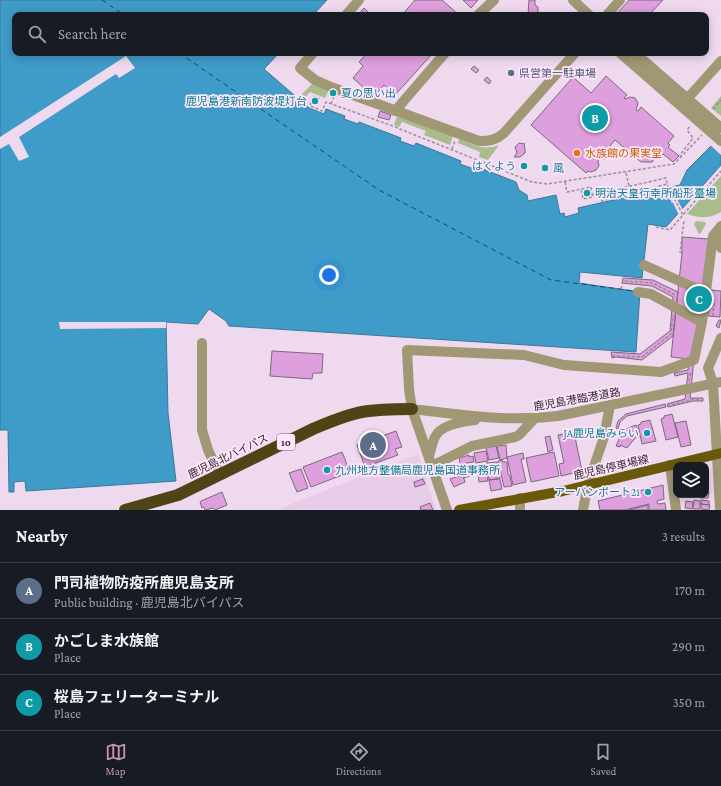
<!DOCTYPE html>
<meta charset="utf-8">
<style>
body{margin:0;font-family:"Crimson Pro","Noto Sans JP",serif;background:#20242c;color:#f1f3f6}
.controls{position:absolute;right:12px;bottom:12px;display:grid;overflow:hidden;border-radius:8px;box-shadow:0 2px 10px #0003}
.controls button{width:36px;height:36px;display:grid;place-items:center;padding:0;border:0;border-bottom:1px solid #363941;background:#171b24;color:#f1f3f6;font:20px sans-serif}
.you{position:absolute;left:329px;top:275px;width:14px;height:14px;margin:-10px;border:3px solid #fff;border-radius:50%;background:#1a73e8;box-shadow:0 0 0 6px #1a73e833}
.badge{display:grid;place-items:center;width:26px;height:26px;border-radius:50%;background:#cc91b6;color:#fff;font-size:13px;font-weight:700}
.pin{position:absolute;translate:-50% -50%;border:2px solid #fff;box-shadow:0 1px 4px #0006}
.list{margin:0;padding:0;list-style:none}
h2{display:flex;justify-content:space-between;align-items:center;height:52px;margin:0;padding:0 16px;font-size:17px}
h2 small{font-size:13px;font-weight:400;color:#9ea1a6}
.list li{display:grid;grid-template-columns:26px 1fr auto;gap:12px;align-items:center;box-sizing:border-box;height:56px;padding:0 16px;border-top:1px solid #363941}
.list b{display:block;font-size:15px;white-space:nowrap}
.list p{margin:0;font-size:13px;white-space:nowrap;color:#9ea1a6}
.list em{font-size:13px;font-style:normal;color:#9ea1a6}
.icon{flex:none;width:22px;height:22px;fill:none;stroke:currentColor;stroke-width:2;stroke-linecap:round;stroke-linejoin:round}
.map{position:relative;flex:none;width:721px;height:510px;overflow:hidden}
.search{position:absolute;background:#171b24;box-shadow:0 2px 10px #0003;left:12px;right:12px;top:12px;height:44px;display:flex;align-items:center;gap:10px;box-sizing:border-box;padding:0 14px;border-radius:8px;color:#9ea1a6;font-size:15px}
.sheet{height:220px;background:#171b24}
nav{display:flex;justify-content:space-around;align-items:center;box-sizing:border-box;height:56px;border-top:1px solid #363941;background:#171b24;font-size:11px;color:#9ea1a6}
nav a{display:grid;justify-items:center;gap:2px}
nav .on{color:#cc91b6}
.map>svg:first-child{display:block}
.built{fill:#e8cce7}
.green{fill:#a8bc8c}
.water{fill:#3f9bc8;stroke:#3a789a}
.pier{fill:#efd9ef}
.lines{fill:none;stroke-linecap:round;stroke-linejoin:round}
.ferry{stroke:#20475b;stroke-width:1;stroke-dasharray:5 4;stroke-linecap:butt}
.building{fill:#dd9fdd;stroke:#7c697c}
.path{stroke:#9c8c9c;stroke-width:1.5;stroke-dasharray:3 2;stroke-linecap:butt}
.minor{stroke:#a09775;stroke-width:10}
.major{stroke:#6b590a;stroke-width:10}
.highway{stroke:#504417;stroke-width:12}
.service-dot{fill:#5c6f8a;stroke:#fde6fc;stroke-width:1.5}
.culture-dot{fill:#0f9aa8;stroke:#fde6fc;stroke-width:1.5}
.food-dot{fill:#e8710a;stroke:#fde6fc;stroke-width:1.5}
.labels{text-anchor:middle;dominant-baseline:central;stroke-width:3.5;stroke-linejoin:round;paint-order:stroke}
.shield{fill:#fde6fc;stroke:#6e616d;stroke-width:1}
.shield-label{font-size:10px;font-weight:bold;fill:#302830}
.service-label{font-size:11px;fill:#4e5e75;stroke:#fde6fc;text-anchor:start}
.culture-label{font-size:11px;fill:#0d838f;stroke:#fde6fc;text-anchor:start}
.food-label{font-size:11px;fill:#c56008;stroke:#fde6fc;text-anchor:start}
.street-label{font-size:11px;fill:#302830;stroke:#fde6fc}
</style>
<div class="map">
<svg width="721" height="510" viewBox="0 0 721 510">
<rect width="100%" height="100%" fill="#efd9ef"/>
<path class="built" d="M418 454 436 510H276Z"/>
<path class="green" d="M313 83 329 90 325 98 310 92 302 101 299 97Z
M721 96V116L711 108Z
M397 116 453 136 450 145 424 135 426 131 402 122 399 127 394 125Z
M459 139C475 145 482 151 499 145L488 160 479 157 480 152 458 143Z
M721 176V212C710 219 699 218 687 214Z
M696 221 705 222 706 224 700 234H699L694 224Z"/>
<path class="water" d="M0 0H327L313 15H15V53H279L264 69 309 108 324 114 326 109 345 116 344 119 358 124 359 122 401 138 400 141 414 146 416 143 461 161 460 164 474 169 475 166 516 182 519 190 527 195 528 201 556 195 560 214 564 213 565 217 579 213 578 208 680 185 687 170 721 136V165L666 227 648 224 642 278 580 272 579 283 640 292 636 352 229 326 226 321 209 309 198 324 166 322 168 413 176 481 26 491 25 481 14 482V492H9L8 430H0Z"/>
<path class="pier" d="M126 56 135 68 119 78 116 74 19 137 29 157 19 161 9 144 0 149V137Z
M720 134H721V155L709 144Z
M671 186 676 196 679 198 678 201 683 210 679 215 673 203 671 202V199L665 187Z
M59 322H166V328L60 329Z"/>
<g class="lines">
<path class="ferry" d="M102 0 124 15
M179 53 379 190 551 280 634 291"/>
</g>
<path class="building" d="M415 0H442L459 15H402Z
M463 0H478L471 8Z
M529 0H535V5L538 7V15H528Z
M629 0H663L649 15H616Z
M364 8 368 12 366 15H358Z
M367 53H433L395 95 384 85 374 97 353 78 363 66 359 62Z
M474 66 479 70 476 73 471 69Z
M606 76 627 95 624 98 625 99 630 97 635 98 638 103 636 110 638 111 641 107 674 136 668 143 670 145 668 147 679 156 673 162 663 154 662 155 659 153 652 162H641L615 140 610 146 612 153 610 157 605 159 600 157 598 160 599 166 596 170 591 172 588 171 586 173 531 125 573 77 591 93Z
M487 77 491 81 489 84 484 80Z
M380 111 391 115 389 120 378 117Z
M519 143 525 144 524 145 525 149V153L520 157H514L517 153 515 147Z
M682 237 709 239 703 296 710 297 711 290 721 291 720 317 708 316 710 303 703 302 697 360 671 357 682 253Z
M623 278 653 280 678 292 673 336 642 360 616 357 612 358 611 352 640 354 670 331 673 297 652 286 622 283Z
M719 320H721L719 328 716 326Z
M272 351 323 354 322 373H313L312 379 270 376Z
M689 359H694L690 398H703V401H693L668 407 667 404 685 399 688 373 675 376 674 373 688 370Z
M665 404 666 407 627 416 620 422 618 429 616 428 618 421 626 414Z
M672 414 678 437 666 440 661 419 664 418V416Z
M650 420 656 441 642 444 638 425 641 424V422Z
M686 421 691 445 681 447 675 423Z
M636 425 640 436 636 437 627 448 620 445V447L616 446 623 430Z
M396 431 402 447 395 449 398 455 365 467 357 445Z
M574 432 582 471 561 476 559 464 564 463 558 435Z
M550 436 553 450 548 452 545 437Z
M506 445 507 458 500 460 497 446Z
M496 446 499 458 489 460 486 448Z
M486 451 488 461 476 463 474 453Z
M342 452 350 472 311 487 303 467Z
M554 452 559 476 531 482 526 458Z
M523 453 524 459H521L526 482 513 485 507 457Z
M469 455V457L473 456 474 462 466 463 467 466 461 467 459 458Z
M502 460 503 462H507L508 474 510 476 512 486 504 487 498 461Z
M497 462 500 478 489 480 486 463Z
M485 464 488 481 479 482 477 465Z
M467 466 471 469 475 468 476 471 464 473 462 467Z
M301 469 308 488 297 492 289 473Z
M470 474V476L464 478V475Z
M459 476 460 477 463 476 465 482 454 487 450 479Z
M423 479 425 484 415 487 414 482Z
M500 479 502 489 491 491 489 480Z
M663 485 664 499 657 501 658 504 665 503 666 510H649V504L625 510H600L598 501Z
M222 492 227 505 215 510 213 508 205 510 204 507 202 508 200 502 201 501Z
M706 492H709L708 498H700V495H706Z
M694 500 700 501V509H693Z
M701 500 709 501V505L701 504Z
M686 501 693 502 692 509 685 508Z
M430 503 433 510H421L420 507Z
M701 504 710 505 709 510 701 509Z
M648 505V510H629Z"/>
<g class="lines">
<path class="path" d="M318 100 319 98 313 96 310 106 322 111 326 102 390 125 532 182 547 184 674 164 702 135
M331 104 334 96
M713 109 721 100
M452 149 455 141
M682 157 680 155 693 138 687 130 690 126
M626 173 629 186
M565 182 567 192 591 187 592 197 583 199 581 189
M600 193 666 178 667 184 683 215
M592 195 600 193 602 201 667 184
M656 227 670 230 721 171
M682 253 680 252 684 221
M621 289 623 281 653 283 675 295V297
M688 304 690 305V298H696
M713 316 714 300
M612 356 642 357 671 334 673 315
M689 381 691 371
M667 406 694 399 702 401"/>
<path class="minor" d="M573 0 589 15
M346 15 359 0
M478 15 494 0
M607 15 620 0
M313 53 300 68 315 80 331 87 479 141C490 141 496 140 504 133L575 53
M620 53 721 141
M635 53 721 128
M687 99 721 61
M395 111 445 53
M721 233 719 241 721 248
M644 265 706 293
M638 292 651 294 702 322
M202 343V430L208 450 220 475
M412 409C461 415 508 422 558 416L721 382
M429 456C431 450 432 443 435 437 441 424 463 422 475 420
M670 465 676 510
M432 466 472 446 515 437 519 435 534 419
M520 498V510
M447 510 412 409 409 389 407 350 524 355 564 365 661 372 694 360 702 322 713 236 721 226
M583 510 588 484 604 437 610 405
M720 510 713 383 708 368 721 338"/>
<path class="major" d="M459 510 563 491 721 453"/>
<path class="highway" d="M125 510 178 495 315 428C330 422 346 415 362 412 379 409 395 409 412 409"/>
</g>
<circle class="service-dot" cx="511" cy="73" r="4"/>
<g class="culture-dot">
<circle cx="333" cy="93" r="4"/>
<circle cx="315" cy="101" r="4"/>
<circle cx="524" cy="166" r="4"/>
<circle cx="545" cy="168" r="4"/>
<circle cx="587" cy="193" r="4"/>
<circle cx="647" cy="433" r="4"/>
<circle cx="327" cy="470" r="4"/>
<circle cx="648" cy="492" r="4"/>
</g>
<circle class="food-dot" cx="577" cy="153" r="4"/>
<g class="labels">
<rect class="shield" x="277" y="434" width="18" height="16" rx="3"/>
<g class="shield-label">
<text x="286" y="442">10</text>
</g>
<g class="service-label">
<text x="519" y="73">県営第一駐車場</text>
</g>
<g class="culture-label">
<text x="341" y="93">夏の思い出</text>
<text x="307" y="101" text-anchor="end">鹿児島港新南防波堤灯台</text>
<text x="516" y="166" text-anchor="end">はくよう</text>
<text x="553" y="168">風</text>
<text x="595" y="193">明治天皇行幸所船形臺場</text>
<text x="639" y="433" text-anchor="end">JA鹿児島みらい</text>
<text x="335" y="470">九州地方整備局鹿児島国道事務所</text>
<text x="640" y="492" text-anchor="end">アーバンポート21</text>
</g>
<g class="food-label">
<text x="585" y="153">水族館の果実堂</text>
</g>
<g class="street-label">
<text transform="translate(577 399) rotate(-10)">鹿児島港臨港道路</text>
<text transform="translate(228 456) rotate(-26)">鹿児島北バイパス</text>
<text transform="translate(611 467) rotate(-13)">鹿児島停車場線</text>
</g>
</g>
</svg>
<div class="controls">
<button><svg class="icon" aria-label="layers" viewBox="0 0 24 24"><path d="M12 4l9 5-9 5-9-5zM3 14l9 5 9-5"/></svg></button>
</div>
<div class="you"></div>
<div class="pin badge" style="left:373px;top:445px;background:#5c6f8a">A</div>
<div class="pin badge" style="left:595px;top:118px;background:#0f9aa8">B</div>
<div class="pin badge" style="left:699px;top:299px;background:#0f9aa8">C</div>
<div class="search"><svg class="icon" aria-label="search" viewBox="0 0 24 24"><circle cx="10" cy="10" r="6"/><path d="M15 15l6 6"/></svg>Search here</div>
</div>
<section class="sheet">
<h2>Nearby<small>3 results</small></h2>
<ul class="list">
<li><span class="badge" style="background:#5c6f8a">A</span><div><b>門司植物防疫所鹿児島支所</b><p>Public building · 鹿児島北バイパス</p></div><em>170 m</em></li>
<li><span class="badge" style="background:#0f9aa8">B</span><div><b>かごしま水族館</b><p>Place</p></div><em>290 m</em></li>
<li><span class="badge" style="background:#0f9aa8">C</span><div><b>桜島フェリーターミナル</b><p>Place</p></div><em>350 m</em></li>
</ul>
</section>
<nav>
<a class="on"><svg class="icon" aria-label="map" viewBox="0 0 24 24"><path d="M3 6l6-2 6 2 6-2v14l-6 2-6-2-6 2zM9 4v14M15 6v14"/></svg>Map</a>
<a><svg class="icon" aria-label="directions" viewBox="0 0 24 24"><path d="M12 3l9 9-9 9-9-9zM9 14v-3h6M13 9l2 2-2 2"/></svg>Directions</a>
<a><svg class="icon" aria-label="saved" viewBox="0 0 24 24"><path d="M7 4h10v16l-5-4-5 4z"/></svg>Saved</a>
</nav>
